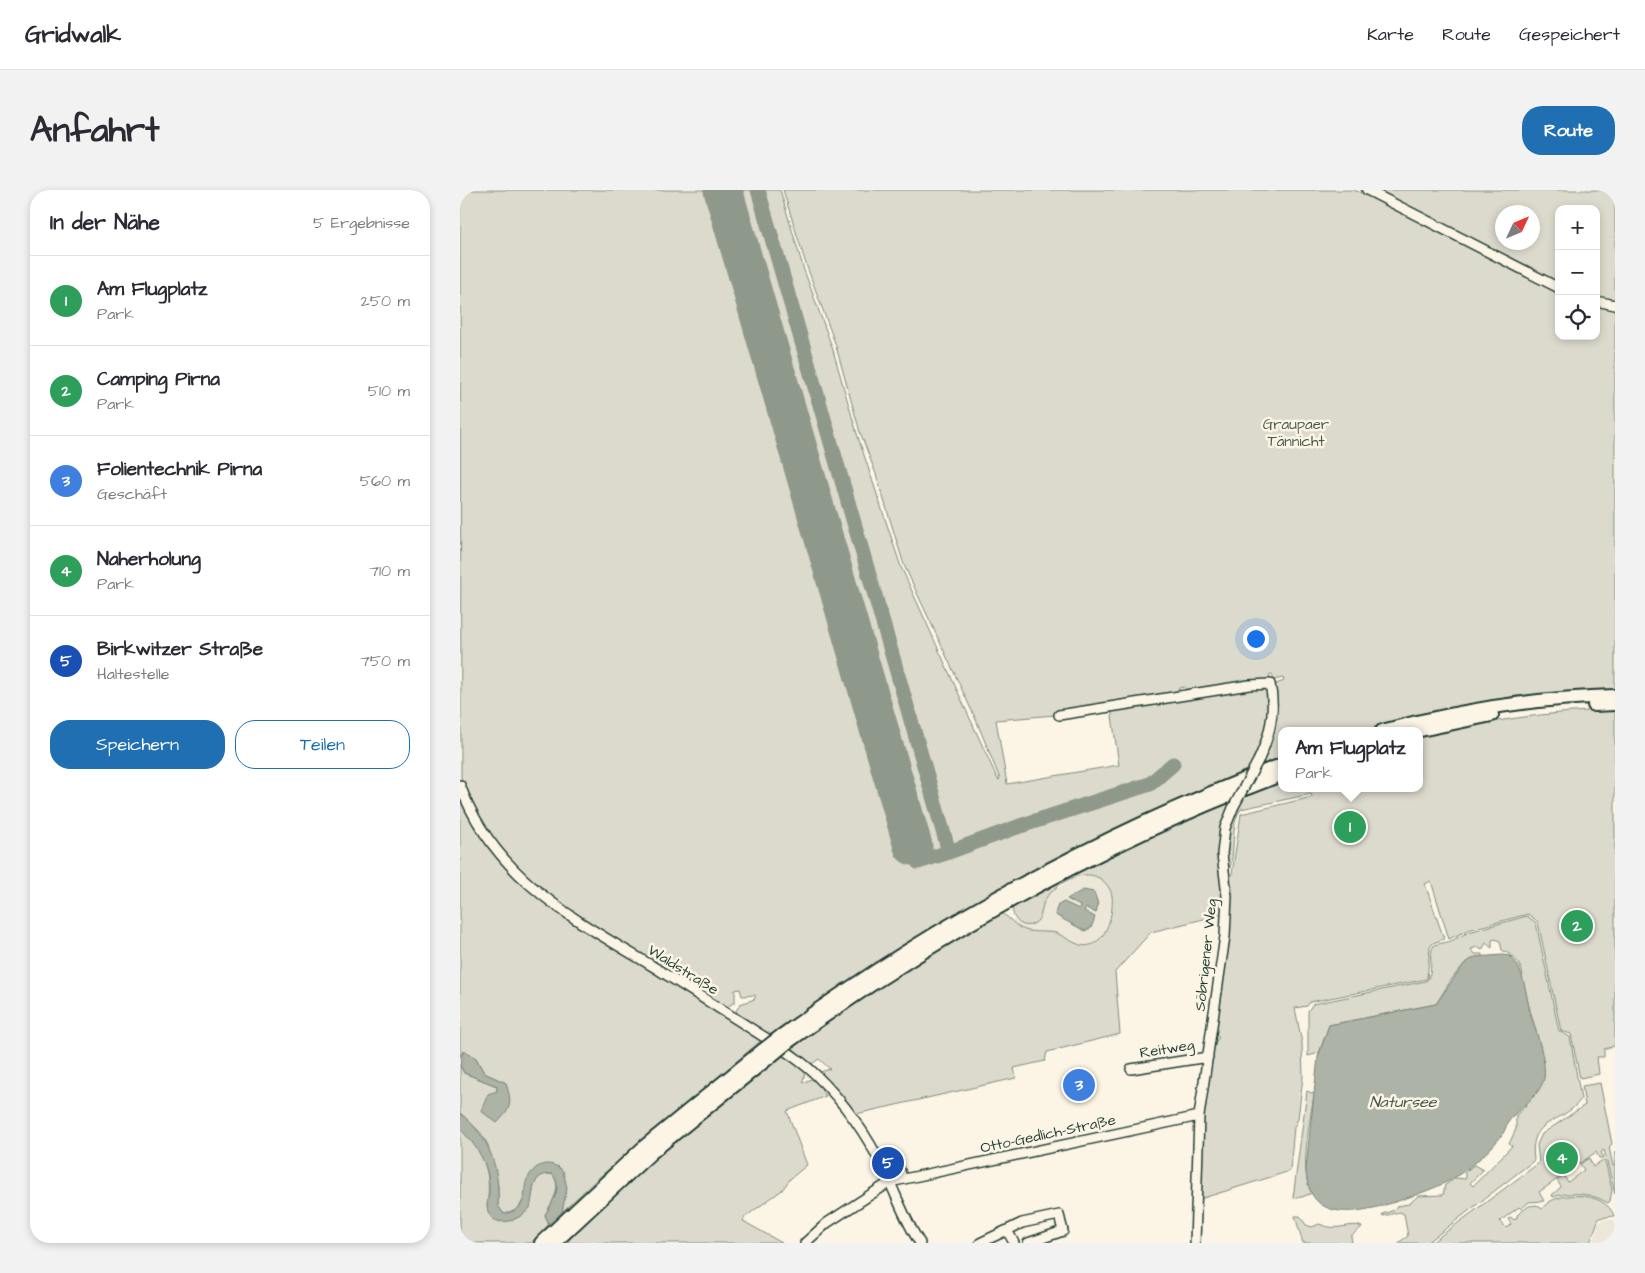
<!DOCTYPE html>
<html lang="de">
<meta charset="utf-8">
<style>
body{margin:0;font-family:"Architects Daughter",sans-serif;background:#f2f2f3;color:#2b2b33}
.controls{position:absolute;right:15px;top:15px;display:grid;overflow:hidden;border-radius:10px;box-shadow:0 2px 8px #0003}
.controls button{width:45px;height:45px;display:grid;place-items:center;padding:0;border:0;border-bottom:1px solid #e1e1e2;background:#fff;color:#2b2b33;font:25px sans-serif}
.compass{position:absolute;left:1035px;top:15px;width:45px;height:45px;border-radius:50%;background:#fff;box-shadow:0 2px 8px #0003;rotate:46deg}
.you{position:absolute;left:795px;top:448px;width:18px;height:18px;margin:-12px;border:4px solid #fff;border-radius:50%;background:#1a73e8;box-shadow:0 0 0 8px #1a73e833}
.badge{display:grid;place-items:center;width:32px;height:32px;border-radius:50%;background:#1f6fb2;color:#fff;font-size:16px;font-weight:700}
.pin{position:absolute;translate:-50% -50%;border:2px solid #fff;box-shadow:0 1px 5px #0006}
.popup{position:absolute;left:818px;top:537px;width:145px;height:65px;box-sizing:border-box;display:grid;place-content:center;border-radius:10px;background:#fff;filter:drop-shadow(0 1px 4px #0005);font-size:16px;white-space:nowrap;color:#7c7c81}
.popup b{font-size:19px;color:#2b2b33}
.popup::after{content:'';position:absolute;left:50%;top:100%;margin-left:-10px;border:10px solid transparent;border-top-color:#fff}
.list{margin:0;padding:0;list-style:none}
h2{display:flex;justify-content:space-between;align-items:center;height:65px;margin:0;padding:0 20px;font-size:21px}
h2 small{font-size:16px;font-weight:400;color:#7c7c81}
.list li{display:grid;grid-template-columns:32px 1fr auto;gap:15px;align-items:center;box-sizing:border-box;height:90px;padding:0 20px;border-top:1px solid #e1e1e2}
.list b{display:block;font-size:19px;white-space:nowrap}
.list p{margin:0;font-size:16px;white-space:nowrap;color:#7c7c81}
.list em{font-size:16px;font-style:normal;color:#7c7c81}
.actions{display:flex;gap:10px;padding:15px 20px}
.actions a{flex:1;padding:11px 0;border:1px solid #1f6fb2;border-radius:20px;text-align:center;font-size:18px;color:#1f6fb2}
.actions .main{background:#1f6fb2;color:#fff}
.icon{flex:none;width:28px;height:28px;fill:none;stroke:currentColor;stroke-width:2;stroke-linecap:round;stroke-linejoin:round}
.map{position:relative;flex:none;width:1155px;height:1053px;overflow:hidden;border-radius:20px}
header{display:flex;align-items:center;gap:30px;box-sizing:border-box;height:70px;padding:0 25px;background:#fff;border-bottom:1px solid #e1e1e2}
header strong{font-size:24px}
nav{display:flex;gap:28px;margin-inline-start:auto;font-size:18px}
.intro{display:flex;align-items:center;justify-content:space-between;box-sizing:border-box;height:120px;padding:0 30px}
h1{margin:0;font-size:35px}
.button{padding:12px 22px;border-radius:20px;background:#1f6fb2;color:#fff;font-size:18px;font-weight:700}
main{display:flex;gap:30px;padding:0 30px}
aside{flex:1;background:#fff;border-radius:20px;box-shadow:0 2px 8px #0003}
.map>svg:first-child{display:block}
.built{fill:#ece7d8}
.green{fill:#dcdacc;stroke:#7e8c80;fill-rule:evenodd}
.water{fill:#aeb3a7;stroke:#758479}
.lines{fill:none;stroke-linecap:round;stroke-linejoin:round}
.taxiway{stroke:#8e998c;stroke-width:15}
.runway{stroke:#8e998c;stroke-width:39}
.minor-casing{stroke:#1f3d34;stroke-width:12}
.highway-casing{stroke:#1f3d34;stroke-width:16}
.minor{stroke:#fcf5e5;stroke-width:9}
.highway{stroke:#fcf5e5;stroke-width:12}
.minor-bridge-casing{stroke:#1f3d34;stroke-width:12;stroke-linecap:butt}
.highway-bridge-casing{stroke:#1f3d34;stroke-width:16;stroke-linecap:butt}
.minor-bridge{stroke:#fcf5e5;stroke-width:9}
.highway-bridge{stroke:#fcf5e5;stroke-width:12}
.labels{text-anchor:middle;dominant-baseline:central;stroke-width:5;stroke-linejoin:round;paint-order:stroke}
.park-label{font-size:15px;fill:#455c52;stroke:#fcf5e5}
.street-label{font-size:15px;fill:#1f3d34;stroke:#fcf5e5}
.water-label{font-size:16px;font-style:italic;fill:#435a51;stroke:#fcf5e5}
</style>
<header>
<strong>Gridwalk</strong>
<nav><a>Karte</a><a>Route</a><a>Gespeichert</a></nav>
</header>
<div class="intro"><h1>Anfahrt</h1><a class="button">Route</a></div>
<main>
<aside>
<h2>In der Nähe<small>5 Ergebnisse</small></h2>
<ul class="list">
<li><span class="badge" style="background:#2e9e5b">1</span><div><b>Am Flugplatz</b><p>Park</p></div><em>250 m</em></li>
<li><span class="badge" style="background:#2e9e5b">2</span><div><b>Camping Pirna</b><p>Park</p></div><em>510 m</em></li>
<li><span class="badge" style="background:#3f7fe0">3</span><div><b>Folientechnik Pirna</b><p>Geschäft</p></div><em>560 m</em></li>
<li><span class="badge" style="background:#2e9e5b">4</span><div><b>Naherholung</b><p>Park</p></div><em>710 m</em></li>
<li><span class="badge" style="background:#1a4fb4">5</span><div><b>Birkwitzer Straße</b><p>Haltestelle</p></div><em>750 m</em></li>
</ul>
<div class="actions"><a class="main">Speichern</a><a>Teilen</a></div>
</aside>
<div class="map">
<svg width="1155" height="1053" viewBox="0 0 1155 1053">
<rect width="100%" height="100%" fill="#fcf5e5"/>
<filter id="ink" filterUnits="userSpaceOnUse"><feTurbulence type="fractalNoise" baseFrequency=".02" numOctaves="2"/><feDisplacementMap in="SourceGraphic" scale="10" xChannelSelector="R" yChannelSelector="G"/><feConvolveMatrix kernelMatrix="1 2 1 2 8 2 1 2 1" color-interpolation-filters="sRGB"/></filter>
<g filter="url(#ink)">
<path class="built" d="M624 684 638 687 643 691 652 703 650 726 644 745 637 752 628 755H619L596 744 565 740 552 732 555 729 561 734 579 729 583 713 590 703 610 690Z
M1144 1029 1155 1030V1053H1133L1139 1033Z"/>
<path class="green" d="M0 0H320L344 80 372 157 397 244 441 377 538 590 540 589 517 532 444 375 416 284 400 242 375 153 346 74 323 0H894L904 4 1099 103V146H1136V115L1155 119V499L1055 506 957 525 900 541H821V568L802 575 801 572C813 551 819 522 815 497L816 494 824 491 823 488 814 490 812 484H810L809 490 732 502 724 497 719 498 715 505 595 523V525L536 530 547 594 659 575 651 519 802 495 810 502 808 541 789 581 674 631 567 684 433 762 308 846 281 829 276 821 280 814 295 809V805L282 806 280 799 275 800V812L265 818C242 804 219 787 195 773 133 737 64 701 23 639 13 623 7 605 1 587Z
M914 0H1155V111L1136 108V19H1099V93ZM1042 22H1072V52H1042Z
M1155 520V856L1144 859V867H1137L1139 884 1120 888 1111 844 1101 841 1078 732 1068 724 1008 740 989 749 971 691 965 694 984 749 973 753 970 757 967 789 850 812 847 816 835 818 842 853 843 887 838 929 834 937 830 981 740 1009C741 976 740 870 759 847L756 845C759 810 764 774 768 737L771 736 768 731 772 696 769 690 772 684 781 624 852 607 851 604 781 619C769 633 777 666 768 682L765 681 767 639 782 606 821 592V598H959V546C1023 532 1089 521 1155 520Z
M0 607 10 629 33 663 50 681 98 723 303 849 136 990 102 1022C103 1005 111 990 98 976L66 993C64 1010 62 1021 44 1024L38 1016V996L28 955 21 943 0 923V875L4 883 37 896V901L21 920 46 893 24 883 16 868 3 861 0 867Z
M769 612 770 615 765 626 764 724 691 742 655 782 660 844 587 862 585 871 554 878 556 888 396 924 357 883 370 879 359 869 350 875 333 858 375 826 441 782 541 723C550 727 555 737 565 740 575 743 586 741 596 743 604 746 611 752 620 755 645 761 654 724 652 706 651 699 645 691 639 688 622 678 596 694 586 708 580 716 584 729 573 734 562 740 550 727 553 716L680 650Z
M1067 726 1076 733 1099 841 1110 847 1121 909C1102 936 1068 926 1074 970L1072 972 967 1053H938L948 1046 944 1024 940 1022 923 1026 922 1024 932 1021 937 1016 949 1014 958 1006 983 1005 985 995 996 988 1005 989 1006 987 1004 983 1014 975 1023 980 1010 993 1013 996 1052 956 1049 954 1056 939V925L1065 917 1081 860 1061 787 1063 785C1059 771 1054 766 1042 760L1040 751 1035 749 1032 750V758L1026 753 1022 760 1017 757 1011 759 1015 764H1022V767C1000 768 987 798 976 814L869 835 859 863 848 866V821L853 814 966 791C975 782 967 766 974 755L991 751 1009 742Z
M326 864 346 881 342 893 354 888 363 897 361 900 366 906 327 921 347 975 330 989 322 1000 285 1027 283 1031 322 1053H111L108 1051 194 967Z
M1140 893 1152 954 1149 957 1153 976 1155 975V961V1004L1144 960 1141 962 1143 968H1139L1136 962 1079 1002 1084 1011 1069 1012 1061 1019 1059 1017 1040 1031 1046 1038 1051 1034 1048 1029 1051 1027 1054 1030 1057 1028V1025L1069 1016 1077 1015 1082 1019C1093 1000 1146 1000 1154 1026L1139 1028 1130 1053H971L1079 973 1077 955 1082 944 1125 915 1122 896Z
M847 901 854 904C851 928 838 982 852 1003L842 1007 833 1008Z
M0 939C24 961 32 983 27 1016L52 1030C85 1018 61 983 92 984 103 997 92 1012 85 1025L89 1034 71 1053H0Z
M1129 968 1133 977 1141 971H1145L1152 1000 1150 1011 1148 1013C1131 1003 1112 1001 1093 1007L1092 1005 1101 997 1097 990 1103 985 1108 992 1124 980 1120 974Z
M835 1026H840L846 1035 852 1037 859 1034C878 1043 891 1031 902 1037L891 1046 892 1053H843Z"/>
<path class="water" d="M623 700 634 702 638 714 636 723 626 718 624 721 635 727 631 738 625 741 597 726 595 723 598 715 604 712 619 719 620 716 607 709Z
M1043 765 1050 766C1064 778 1066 805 1070 822 1075 839 1089 876 1083 892 1076 910 1059 917 1049 931 1046 935 1045 941 1042 945 1031 960 1013 975 997 986 980 997 958 1004 938 1011 901 1023 847 1036 846 978L858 867 869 835 976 814 1004 774 1015 767Z
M3 861 16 868 24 883 46 893C52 913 52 918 37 933L21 921 28 904 37 901V896L4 883 0 875Z
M0 923C30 947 40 978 38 1016L44 1024C50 1023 57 1021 61 1015 66 1009 64 999 66 992 73 974 89 968 103 981L107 998 102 1022 89 1034 85 1025C92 1012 104 997 92 984 70 983 74 1003 70 1018 62 1028 38 1040 29 1024 25 1016 29 1009 29 1001 30 975 17 956 0 939Z"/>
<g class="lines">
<path class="taxiway" d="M298 0 489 662 458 672 453 656
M489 662 560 636 690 594 713 574"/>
<path class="runway" d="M263 0 453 656"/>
<defs>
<path id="minor" d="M907 0 1099 98
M1136 111 1155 115
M599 525 789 495 810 494C816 521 810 545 799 569
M0 595C34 688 114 729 194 777 224 796 254 815 284 834 308 850 334 864 355 884 385 913 407 944 425 982 437 1006 445 1031 460 1053
M671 879 748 867
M425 981 432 976C440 977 441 982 442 989
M547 1040 554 1053
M345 1053 367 1033 430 992 739 926
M520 1053 562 1033 599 1025 603 1041 568 1053
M735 1053 739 926 765 746 767 706 762 664 765 638 773 618"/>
<path id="highway" d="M1134 515 1155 514
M922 541C998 520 1076 508 1155 506
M956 541 1032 525
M321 846C476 734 642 643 821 575
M329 851C482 742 645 651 821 585
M81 1053 185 956 303 860
M94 1053 192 962 312 865"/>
</defs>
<use href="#minor" class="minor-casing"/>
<use href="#highway" class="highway-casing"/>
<use href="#minor" class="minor"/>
<use href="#highway" class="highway"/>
<defs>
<path id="minor-bridge" d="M773 618 799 569"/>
<path id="highway-bridge" d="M303 860 321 846
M312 865 329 851"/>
</defs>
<use href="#minor-bridge" class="minor-bridge-casing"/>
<use href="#highway-bridge" class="highway-bridge-casing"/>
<use href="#minor-bridge" class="minor-bridge"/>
<use href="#highway-bridge" class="highway-bridge"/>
</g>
</g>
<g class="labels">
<g class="park-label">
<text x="836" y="234">Graupaer<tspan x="836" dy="17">Tännicht</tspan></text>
</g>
<g class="street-label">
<text transform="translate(746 765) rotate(-84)">Söbrigener Weg</text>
<text transform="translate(223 780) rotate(32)">Waldstraße</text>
<text transform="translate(707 859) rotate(-9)">Reitweg</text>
<text transform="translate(588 944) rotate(-12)">Otto-Gedlich-Straße</text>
</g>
<g class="water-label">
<text x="943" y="912">Natursee</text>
</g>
</g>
</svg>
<div class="controls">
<button>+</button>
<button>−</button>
<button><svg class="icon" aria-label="locate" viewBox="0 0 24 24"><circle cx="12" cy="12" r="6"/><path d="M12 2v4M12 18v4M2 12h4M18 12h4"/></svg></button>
</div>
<svg class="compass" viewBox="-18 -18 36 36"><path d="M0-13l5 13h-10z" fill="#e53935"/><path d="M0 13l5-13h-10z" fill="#7c7c81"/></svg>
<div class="you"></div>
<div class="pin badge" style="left:890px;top:637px;background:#2e9e5b">1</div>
<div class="popup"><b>Am Flugplatz</b>Park</div>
<div class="pin badge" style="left:1117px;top:736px;background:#2e9e5b">2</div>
<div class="pin badge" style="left:619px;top:895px;background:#3f7fe0">3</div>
<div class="pin badge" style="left:1102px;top:968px;background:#2e9e5b">4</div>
<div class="pin badge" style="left:428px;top:973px;background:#1a4fb4">5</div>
</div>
</main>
